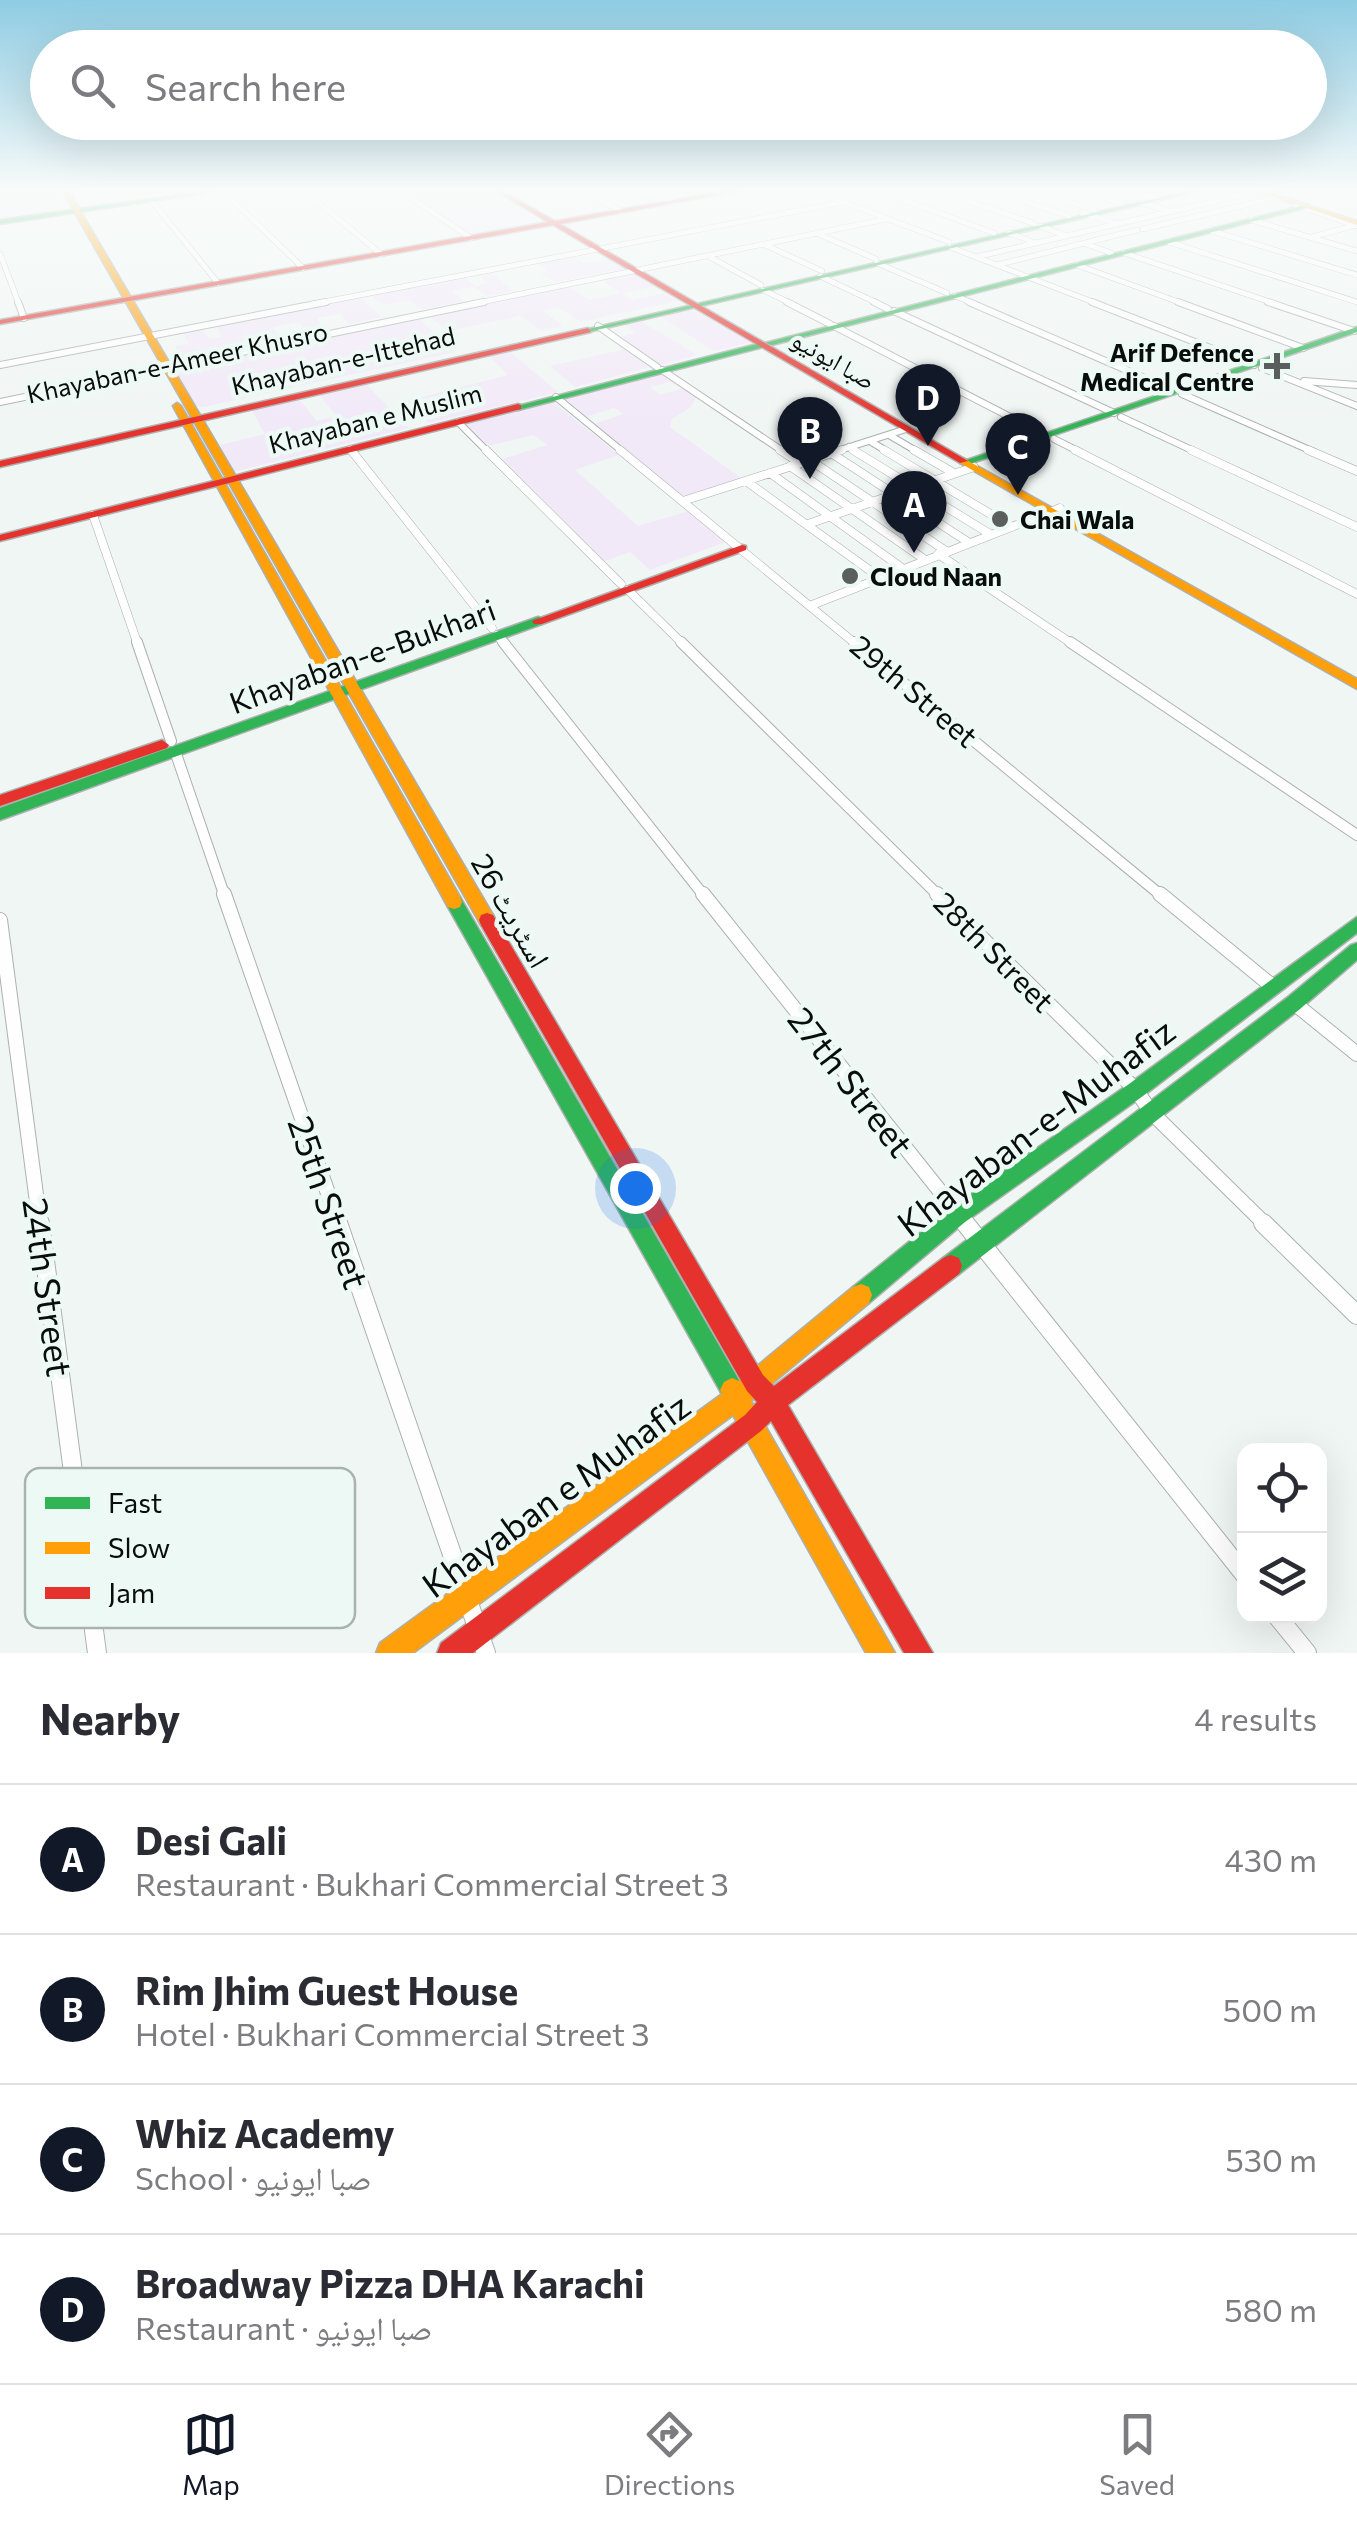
<!DOCTYPE html>
<meta charset="utf-8">
<style>
body{margin:0;font-family:Commissioner,"Noto Naskh Arabic",sans-serif;background:#f7f7f7;color:#2b2b33}
.controls{position:absolute;right:30px;bottom:30px;display:grid;overflow:hidden;border-radius:20px;box-shadow:0 10px 40px #0002}
.controls button{width:90px;height:90px;display:grid;place-items:center;padding:0;border:0;border-bottom:2px solid #e1e1e2;background:#fff;color:#2b2b33;font:50px sans-serif}
.you{position:absolute;left:635px;top:1188px;width:35px;height:35px;margin:-25px;border:8px solid #fff;border-radius:50%;background:#1a73e8;box-shadow:0 0 0 15px #1a73e833}
.badge{display:grid;place-items:center;width:65px;height:65px;border-radius:50%;background:#111827;color:#fff;font-size:32px;font-weight:700}
.pin{position:absolute;translate:-50% -82px;filter:drop-shadow(0 2px 5px #0008)}
.pin::after{content:'';position:absolute;top:52px;width:35px;height:30px;background:inherit;clip-path:polygon(0 0,100% 0,50% 100%)}
.list{margin:0;padding:0;list-style:none}
h2{display:flex;justify-content:space-between;align-items:center;height:130px;margin:0;padding:0 40px;font-size:42px}
h2 small{font-size:32px;font-weight:400;color:#7c7c81}
.list li{display:grid;grid-template-columns:65px 1fr auto;gap:30px;align-items:center;box-sizing:border-box;height:150px;padding:0 40px;border-top:2px solid #e1e1e2}
.list b{display:block;font-size:38px;white-space:nowrap}
.list p{margin:0;font-size:32px;white-space:nowrap;color:#7c7c81}
.list em{font-size:32px;font-style:normal;color:#7c7c81}
.icon{flex:none;width:55px;height:55px;fill:none;stroke:currentColor;stroke-width:2;stroke-linecap:round;stroke-linejoin:round}
.map{position:relative;flex:none;width:1357px;height:1653px;overflow:hidden}
.search{position:absolute;background:#fff;box-shadow:0 10px 40px #0002;left:30px;right:30px;top:30px;height:110px;display:flex;align-items:center;gap:25px;box-sizing:border-box;padding:0 35px;border-radius:55px;color:#7c7c81;font-size:38px}
.sheet{height:730px;background:#fff}
nav{display:flex;justify-content:space-around;align-items:center;box-sizing:border-box;height:140px;border-top:2px solid #e1e1e2;background:#fff;font-size:28px;color:#7c7c81}
nav a{display:grid;justify-items:center;gap:5px}
nav .on{color:#111827}
.map>svg:first-child{display:block}
.green{fill:#f2e9f8}
.lines{fill:none;stroke-linecap:round;stroke-linejoin:round}
.street-far5-casing{stroke:#acb1af;stroke-width:6}
.street-far4-casing{stroke:#acb1af;stroke-width:8}
.street-far3-casing{stroke:#acb1af;stroke-width:9}
.street-far2-casing{stroke:#acb1af;stroke-width:12}
.street-far1-casing{stroke:#acb1af;stroke-width:16}
.street-casing{stroke:#acb1af;stroke-width:20}
.fast-casing{stroke:#acb1af;stroke-width:3}
.slow-casing{stroke:#acb1af;stroke-width:3}
.jam-casing{stroke:#acb1af;stroke-width:3}
.street-far5{stroke:#fdfefd;stroke-width:5}
.street-far4{stroke:#fdfefd;stroke-width:6}
.street-far3{stroke:#fdfefd;stroke-width:8}
.street-far2{stroke:#fdfefd;stroke-width:10}
.street-far1{stroke:#fdfefd;stroke-width:14}
.street{stroke:#fdfefd;stroke-width:18}
.fast{fill:#30b455;fill-rule:evenodd}
.slow{fill:#ff9f0a;fill-rule:evenodd}
.jam{fill:#e5322d;fill-rule:evenodd}
.poi-dot{fill:#5a5f5d;stroke:#edf9f5;stroke-width:4}
.labels{text-anchor:middle;dominant-baseline:central;stroke-width:9;stroke-linejoin:round;paint-order:stroke}
.far-poi-label{font-size:25px;font-weight:bold;fill:#090d0c;stroke:#edf9f5;text-anchor:start}
.far-street-label{font-size:25px;fill:#090d0c;stroke:#edf9f5}
.street-label{font-size:30px;fill:#090d0c;stroke:#edf9f5}
.near-street-label{font-size:35px;fill:#090d0c;stroke:#edf9f5}
.key{fill:#edf9f5;stroke:#a9b2af;stroke-width:2.5}
.key-label{font-size:28px;fill:#090d0c}
</style>
<div class="map">
<svg width="1357" height="1653" viewBox="0 0 1357 1653">
<rect width="100%" height="100%" fill="#f0f6f4"/>
<path class="green" d="M0 190H50L64 210 0 219Z
M401 190H493L547 222 470 235Z
M572 256 585 264 610 259 627 268 556 282 541 274 548 271 537 263Z
M490 272 514 291 487 296 474 287 452 291 464 301 421 310 409 300 382 305 371 295 464 277 476 286 487 283 477 274Z
M634 273 656 286 623 293 632 300 665 293 678 301 580 322 558 307 542 310 563 326 541 331 520 316 448 331 427 315 568 286 589 300 620 293 600 279Z
M359 297 382 317 349 324 340 314 317 318 323 329 307 333 299 322 273 327 280 338 181 358 175 346 189 344 182 331 202 328 209 339 222 337 216 326Z
M694 310 747 339V343L714 351 658 315Z
M418 318 455 352 203 407 196 406 173 368Z
M639 320 697 355 660 365 619 337 635 333 622 323Z
M625 349 649 367 575 387 550 366Z
M508 350 558 392 429 423 406 401 508 375 488 355Z
M662 372 675 381 650 387 660 395 684 388 697 396 691 407 672 419 670 427 741 478 684 498 594 424 623 414 614 408 585 417 562 398Z
M365 383 409 428 233 472 220 445 265 434 251 409 298 398 317 421 336 416 319 394Z
M552 401 619 455 575 470 638 526 689 511 728 541 650 570 630 552 605 561 502 459 547 445 534 435 489 446 464 424Z"/>
<g class="lines">
<defs>
<path id="street-far5" d="M222 190 303 268
M303 190 381 254
M399 190 471 238
M580 190 621 211
M648 190 674 202
M812 190 949 242
M876 190 994 233
M936 190 1035 224
M990 190 1069 216
M1033 190 1095 210
M1079 190 1122 203
M1126 190 1158 200
M1170 190 1176 192
M151 200 218 283
M1142 203 1169 211
M1295 205 1357 226
M1082 213 1118 224
M1251 220 1357 251
M1040 226 1067 236
M1143 229 1279 197
M1212 231 1357 275
M816 233 876 259
M1009 233 1036 243
M1312 237 1356 225
M1169 242 1357 302
M763 244 822 271
M1086 244 1111 253
M950 247 1098 304
M1124 253 1276 304
M0 254 19 304
M708 256 761 285
M976 257 1259 191
M877 263 947 293
M997 265 1137 230
M1077 265 1184 304
M820 276 879 304
M763 290 792 304
M955 296 975 304
M313 304 843 202
M472 304 886 219"/>
<path id="street-far4" d="M18 302 24 318
M787 302 830 324
M874 302 888 309
M969 302 1175 391
M1092 302 1254 365
M1178 302 1303 348
M1268 302 1354 331
M894 311 1114 413
M598 326 657 367
M834 326 1045 435
M0 365 326 302
M1262 368 1357 406
M662 370 784 452
M1304 381 1357 385
M1182 394 1314 452
M556 397 623 452
M0 402 484 302
M1121 417 1196 452
M458 422 488 452
M889 435 918 452
M1054 439 1080 452
M870 441 888 452
M849 447 857 452
M350 449 352 452
M834 452 906 429"/>
<path id="street-far3" d="M351 450 492 628
M486 450 621 584
M620 450 857 645
M780 450 800 463
M853 450 990 534
M884 450 1012 527
M914 450 952 472
M1075 450 1357 594
M1191 450 1357 527
M1308 450 1357 471
M831 453 968 542
M810 460 946 551
M790 466 924 559
M770 473 902 568
M746 481 879 577
M683 501 842 450
M93 515 138 645
M808 524 974 467
M938 554 1074 645
M628 590 684 645
M812 605 1060 508
M497 635 505 645"/>
<path id="street-far2" d="M137 642 171 741
M503 642 705 897
M681 642 940 897
M854 642 1163 897
M1070 642 1357 835
M175 751 225 897"/>
<path id="street-far1" d="M224 894 339 1225
M703 894 967 1225
M937 894 1136 1090 1151 1112 1266 1225
M1160 894 1272 986
M0 920 40 1225
M1294 1003 1357 1054"/>
<path id="street" d="M40 1223 97 1653
M338 1223 486 1653
M965 1223 1244 1574
M1263 1223 1357 1315
M1277 1616 1307 1653"/>
<path id="fast" d="M212 190H227L0 224V220Z
M1193 190H1204L588 332 584 330Z
M1308 204 1310 207 772 345 765 343Z
M1357 327V332L969 464 961 462Z
M761 343 765 345 764 347 518 410 514 407Z
M538 617 542 618V624L0 820V808Z
M454 895 460 897 740 1382 744 1390 740 1398 732 1402 724 1398 448 907 446 902 448 897Z
M1357 917V933L1143 1096 965 1222 869 1303 861 1306 853 1303 850 1295 853 1287 951 1208 1129 1084Z
M1357 943V960L1300 1009 959 1274 951 1277 943 1274 940 1266 943 1258 1288 997 1351 945Z"/>
<path id="slow" d="M62 190H68L493 915 495 920 493 925 487 927 481 925Z
M1253 190H1262L1357 221V225Z
M177 403 181 406 460 897 462 902 460 907 454 909 448 907 173 406Z
M963 458 1357 679V689L960 463 958 461Z
M861 1284 869 1287 872 1295 869 1303 751 1401 895 1653H866L733 1415 413 1653H376L380 1643 722 1394 720 1390 724 1382 732 1378 739 1381 853 1287Z"/>
<path id="jam" d="M494 190H501L555 221 730 190H743L560 224 968 461 960 463 553 225 0 324V320L548 222Z
M588 328 591 332 0 467V461Z
M518 404 521 405V409L0 541V535Z
M742 545 746 546V550L542 624H534L532 621Z
M162 740 169 745 167 748 0 806V795Z
M487 913 493 915 763 1375 774 1386 943 1258 951 1255 959 1258 962 1266 959 1274 788 1405 933 1653H904L771 1421 761 1431 473 1653H437L441 1643 745 1415 757 1402 747 1391 481 925 479 920 481 915Z"/>
</defs>
<use href="#street-far5" class="street-far5-casing"/>
<use href="#street-far4" class="street-far4-casing"/>
<use href="#street-far3" class="street-far3-casing"/>
<use href="#street-far2" class="street-far2-casing"/>
<use href="#street-far1" class="street-far1-casing"/>
<use href="#street" class="street-casing"/>
<use href="#fast" class="fast-casing"/>
<use href="#slow" class="slow-casing"/>
<use href="#jam" class="jam-casing"/>
<use href="#street-far5" class="street-far5"/>
<use href="#street-far4" class="street-far4"/>
<use href="#street-far3" class="street-far3"/>
<use href="#street-far2" class="street-far2"/>
<use href="#street-far1" class="street-far1"/>
<use href="#street" class="street"/>
<use href="#fast" class="fast"/>
<use href="#slow" class="slow"/>
<use href="#jam" class="jam"/>
</g>
<linearGradient id="sky" x2="0" y2="1"><stop stop-color="#8fcce3"/><stop offset="0.45" stop-color="#f8fbfa"/><stop offset="1" stop-color="#f8fbfa" stop-opacity="0"/></linearGradient>
<rect width="1357" height="422" fill="url(#sky)"/>
<g class="poi-dot">
<path d="M1272 351h10v10h10v10h-10v10h-10v-10h-10v-10h10z"/>
<circle cx="1000" cy="519" r="10"/>
<circle cx="850" cy="576" r="10"/>
</g>
<g class="labels">
<g class="far-poi-label">
<text x="1254" y="352" text-anchor="end">Arif Defence<tspan x="1254" dy="29">Medical Centre</tspan></text>
<text x="1020" y="519">Chai Wala</text>
<text x="870" y="576">Cloud Naan</text>
</g>
<g class="far-street-label">
<text transform="translate(834 359) rotate(30)">صبا ایونیو</text>
<text transform="translate(343 360) rotate(-13)">Khayaban-e-Ittehad</text>
<text transform="translate(177 362) rotate(-12)">Khayaban-e-Ameer Khusro</text>
<text transform="translate(375 418) rotate(-14)">Khayaban e Muslim</text>
</g>
<g class="street-label">
<text transform="translate(362 655) rotate(-20)">Khayaban-e-Bukhari</text>
<text transform="translate(915 690) rotate(40)">29th Street</text>
<text transform="translate(512 910) rotate(60)">اسٹریٹ 26</text>
<text transform="translate(995 951) rotate(45)">28th Street</text>
</g>
<g class="near-street-label">
<text transform="translate(852 1081) rotate(52)">27th Street</text>
<text transform="translate(1035 1126) rotate(-37)">Khayaban-e-Muhafiz</text>
<text transform="translate(330 1202) rotate(71)">25th Street</text>
<text transform="translate(49 1287) rotate(82)">24th Street</text>
<text transform="translate(555 1494) rotate(-36)">Khayaban e Muhafiz</text>
</g>
</g>
<rect x="25" y="1468" width="330" height="160" rx="15" class="key"/>
<rect x="45" y="1497" width="45" height="12" fill="#30b455"/>
<rect x="45" y="1542" width="45" height="12" fill="#ff9f0a"/>
<rect x="45" y="1587" width="45" height="12" fill="#e5322d"/>
<g class="key-label">
<text x="108" y="1513">Fast</text>
<text x="108" y="1558">Slow</text>
<text x="108" y="1603">Jam</text>
</g>
</svg>
<div class="controls">
<button><svg class="icon" aria-label="locate" viewBox="0 0 24 24"><circle cx="12" cy="12" r="6"/><path d="M12 2v4M12 18v4M2 12h4M18 12h4"/></svg></button>
<button><svg class="icon" aria-label="layers" viewBox="0 0 24 24"><path d="M12 4l9 5-9 5-9-5zM3 14l9 5 9-5"/></svg></button>
</div>
<div class="you"></div>
<div class="pin badge" style="left:914px;top:553px">A</div>
<div class="pin badge" style="left:810px;top:479px">B</div>
<div class="pin badge" style="left:1018px;top:495px">C</div>
<div class="pin badge" style="left:928px;top:446px">D</div>
<div class="search"><svg class="icon" aria-label="search" viewBox="0 0 24 24"><circle cx="10" cy="10" r="6"/><path d="M15 15l6 6"/></svg>Search here</div>
</div>
<section class="sheet">
<h2>Nearby<small>4 results</small></h2>
<ul class="list">
<li><span class="badge">A</span><div><b>Desi Gali</b><p>Restaurant · Bukhari Commercial Street 3</p></div><em>430 m</em></li>
<li><span class="badge">B</span><div><b>Rim Jhim Guest House</b><p>Hotel · Bukhari Commercial Street 3</p></div><em>500 m</em></li>
<li><span class="badge">C</span><div><b>Whiz Academy</b><p>School · صبا ایونیو</p></div><em>530 m</em></li>
<li><span class="badge">D</span><div><b>Broadway Pizza DHA Karachi</b><p>Restaurant · صبا ایونیو</p></div><em>580 m</em></li>
</ul>
</section>
<nav>
<a class="on"><svg class="icon" aria-label="map" viewBox="0 0 24 24"><path d="M3 6l6-2 6 2 6-2v14l-6 2-6-2-6 2zM9 4v14M15 6v14"/></svg>Map</a>
<a><svg class="icon" aria-label="directions" viewBox="0 0 24 24"><path d="M12 3l9 9-9 9-9-9zM9 14v-3h6M13 9l2 2-2 2"/></svg>Directions</a>
<a><svg class="icon" aria-label="saved" viewBox="0 0 24 24"><path d="M7 4h10v16l-5-4-5 4z"/></svg>Saved</a>
</nav>
